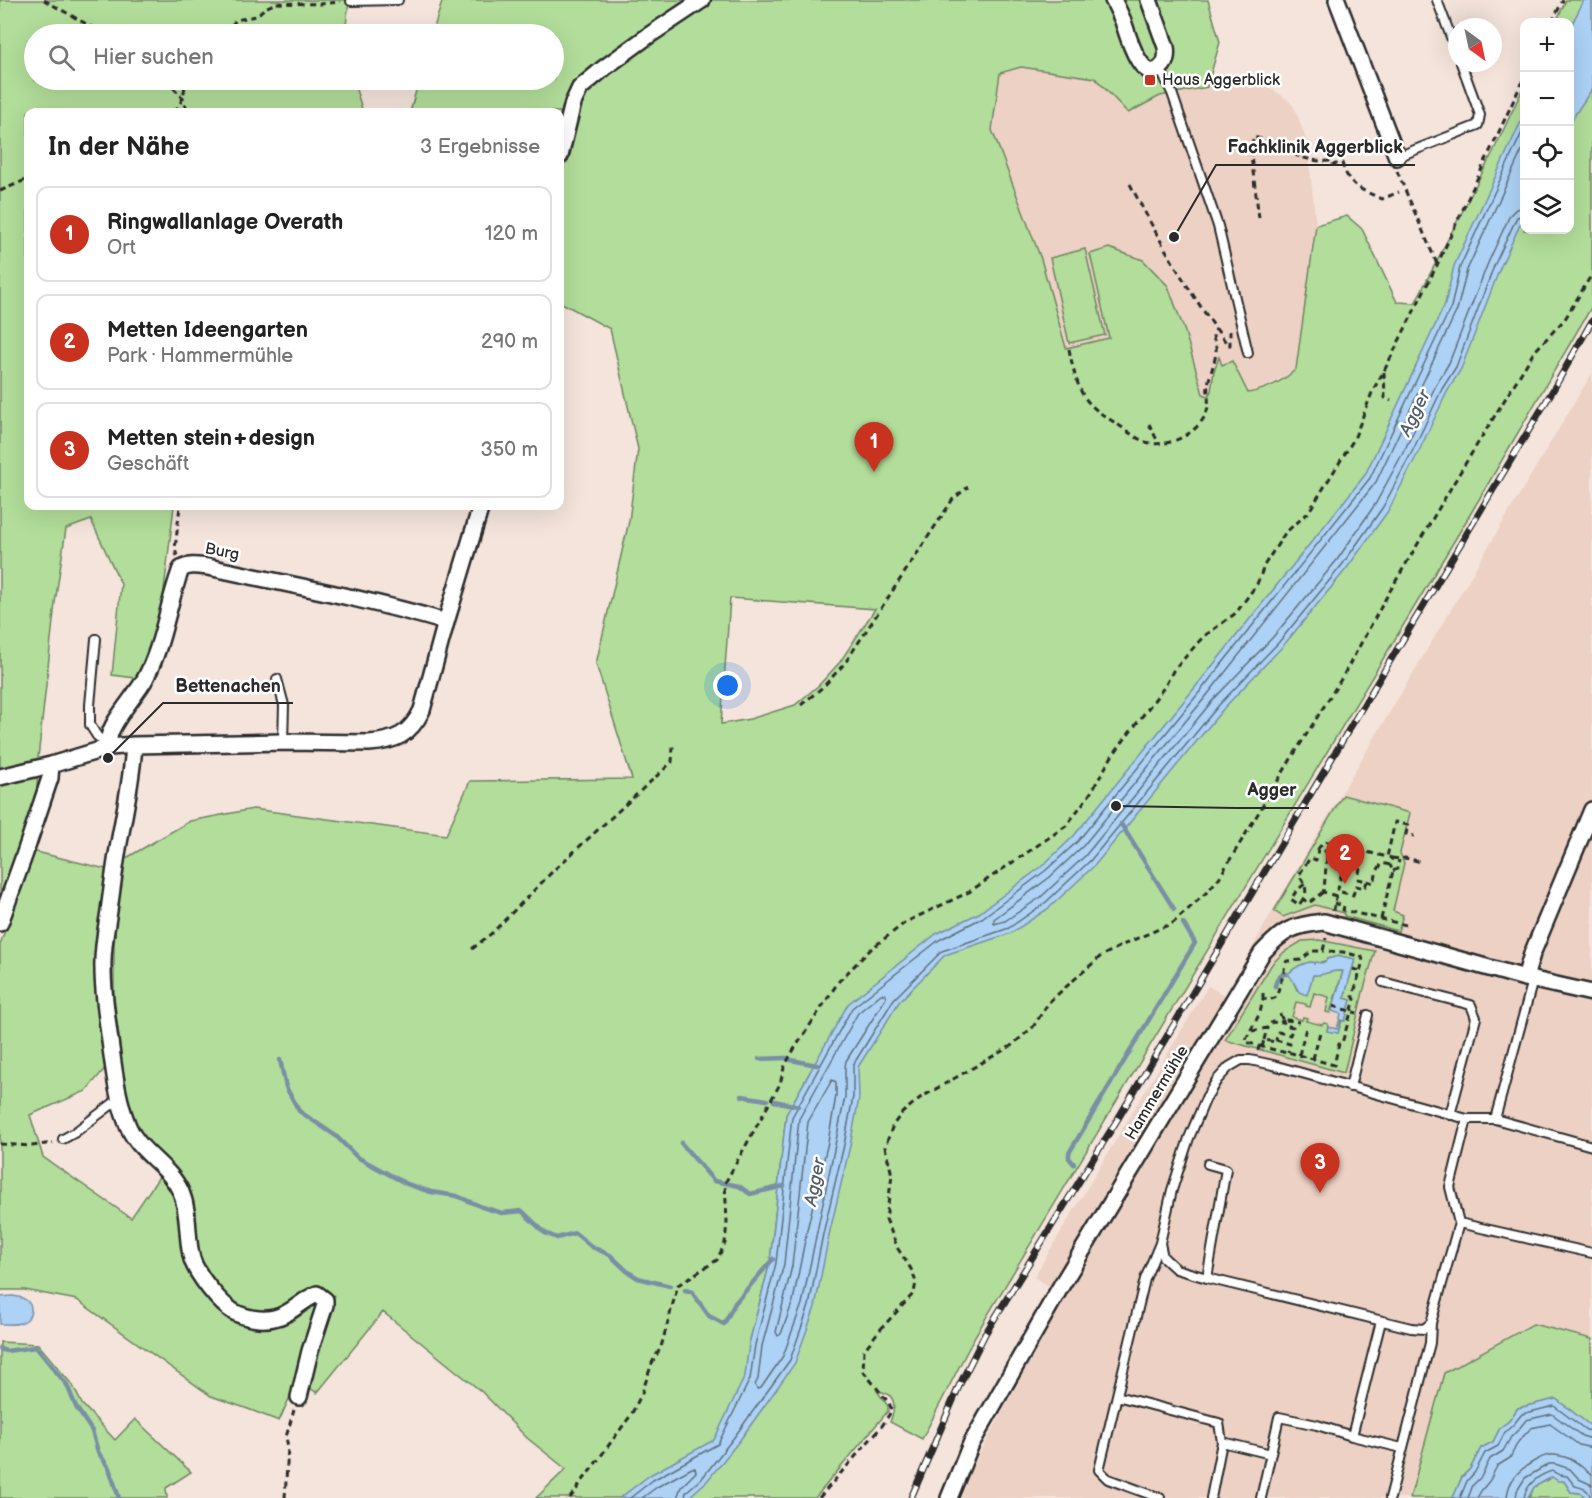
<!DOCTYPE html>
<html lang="de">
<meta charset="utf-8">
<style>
body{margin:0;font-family:"Balsamiq Sans",sans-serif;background:#f6f6f6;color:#222}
.controls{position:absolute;right:18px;top:18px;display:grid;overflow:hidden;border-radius:12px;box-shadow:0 6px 24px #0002}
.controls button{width:54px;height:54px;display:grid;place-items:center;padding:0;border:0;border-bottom:2px solid #e0e0e0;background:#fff;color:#222;font:30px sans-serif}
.compass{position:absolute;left:1448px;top:18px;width:54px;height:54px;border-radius:50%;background:#fff;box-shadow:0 6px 24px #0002;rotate:147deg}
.you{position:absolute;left:728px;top:686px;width:21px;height:21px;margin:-15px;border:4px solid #fff;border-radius:50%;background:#1a73e8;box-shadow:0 0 0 9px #1a73e833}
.badge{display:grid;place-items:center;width:39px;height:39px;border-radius:50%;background:#c8321e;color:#fff;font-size:20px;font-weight:700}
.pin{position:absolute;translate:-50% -50px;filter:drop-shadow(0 2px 3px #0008)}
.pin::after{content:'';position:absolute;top:32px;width:21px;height:18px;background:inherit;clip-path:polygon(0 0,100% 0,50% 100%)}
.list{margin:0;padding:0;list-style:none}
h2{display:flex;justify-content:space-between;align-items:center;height:78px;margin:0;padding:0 24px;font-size:26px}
h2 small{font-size:20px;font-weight:400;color:#767676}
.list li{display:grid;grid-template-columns:39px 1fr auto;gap:18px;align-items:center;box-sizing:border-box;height:96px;margin:0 12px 12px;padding:0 12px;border:2px solid #e0e0e0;border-radius:12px}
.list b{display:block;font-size:22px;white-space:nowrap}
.list p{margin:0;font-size:20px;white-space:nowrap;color:#767676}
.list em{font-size:20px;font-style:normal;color:#767676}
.icon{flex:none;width:33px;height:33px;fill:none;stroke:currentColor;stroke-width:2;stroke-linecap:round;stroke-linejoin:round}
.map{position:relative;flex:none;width:1592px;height:1498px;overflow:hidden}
.search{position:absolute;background:#fff;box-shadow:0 6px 24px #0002;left:24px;top:24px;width:540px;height:66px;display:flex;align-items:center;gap:15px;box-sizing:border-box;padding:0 21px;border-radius:33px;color:#767676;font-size:22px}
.panel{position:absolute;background:#fff;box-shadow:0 6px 24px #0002;left:24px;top:108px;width:540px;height:402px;border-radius:12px}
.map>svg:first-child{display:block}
.built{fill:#ecd1c4}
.green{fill:#b2dd9a;stroke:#6e8462;stroke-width:1.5;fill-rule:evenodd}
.water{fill:#add2f6;stroke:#798fa5;stroke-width:1.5}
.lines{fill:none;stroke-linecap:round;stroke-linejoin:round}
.shore{stroke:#5f6e7c;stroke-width:1.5}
.stream{stroke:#798fa5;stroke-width:4.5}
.service-casing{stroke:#2b2b2b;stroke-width:12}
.minor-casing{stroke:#2b2b2b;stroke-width:20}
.path{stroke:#2b2b2b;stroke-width:3;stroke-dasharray:6 4.5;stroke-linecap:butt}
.service{stroke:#fff;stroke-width:8}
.minor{stroke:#fff;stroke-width:15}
.rail-casing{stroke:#2b2b2b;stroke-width:7}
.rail{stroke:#fff;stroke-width:4.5;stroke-dasharray:14;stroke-linecap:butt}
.poi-dot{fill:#c8321e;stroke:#fff;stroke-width:2}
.labels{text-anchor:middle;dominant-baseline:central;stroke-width:5;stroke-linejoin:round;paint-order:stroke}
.poi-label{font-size:16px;fill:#2b2b2b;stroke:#fff;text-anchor:start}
.street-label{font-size:16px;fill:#2b2b2b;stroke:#fff}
.water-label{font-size:18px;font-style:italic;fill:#525d68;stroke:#fff}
.leader{fill:none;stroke:#2b2b2b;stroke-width:2}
.callout-dot{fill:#2b2b2b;stroke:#fff;stroke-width:2}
.callout-label{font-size:18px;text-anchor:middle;font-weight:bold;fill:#2b2b2b;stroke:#fff;stroke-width:5;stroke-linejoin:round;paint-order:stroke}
</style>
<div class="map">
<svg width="1592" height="1498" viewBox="0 0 1592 1498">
<rect width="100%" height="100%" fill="#f4e4dc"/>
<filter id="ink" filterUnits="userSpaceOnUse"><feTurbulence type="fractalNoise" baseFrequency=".0167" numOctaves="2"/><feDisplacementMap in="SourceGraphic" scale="12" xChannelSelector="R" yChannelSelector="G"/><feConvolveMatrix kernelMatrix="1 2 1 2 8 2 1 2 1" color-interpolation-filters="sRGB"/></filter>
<g filter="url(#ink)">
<path class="built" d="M1022 67 1095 78 1128 113 1160 96 1207 87 1237 78 1258 79 1289 101 1294 107 1307 142 1316 225 1296 369 1292 373 1257 391 1247 393 1236 369 1222 365 1220 358 1214 371 1211 391 1209 396 1203 394 1185 332 1168 286 1109 248 1090 254 1109 338 1066 348 1041 259 992 130 1000 73Z
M1592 373V1339L1533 1324 1420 1460 1410 1498H961L973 1466 1065 1296 1034 1277 1208 986 1226 996 1273 910 1341 794Z"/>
<path class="green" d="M0 0H349L345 34H34V80H353L363 112H28V506H174L163 598 154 638 147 659 135 678 112 675 121 584 91 520 66 529 55 603 38 758 37 790 19 850 0 903Z
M459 0H1208L1220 42 1207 87 1160 96 1128 113 1095 78 1021 67 1000 73 992 130 1041 259 1066 348 1109 338 1090 254 1109 248 1143 260 1168 286 1185 332 1203 394 1208 396 1211 391 1214 371 1219 357 1222 365 1232 361 1248 393C1265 390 1284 381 1296 369L1316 225 1347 216 1362 229 1397 302 1415 303 1494 150 1524 86V230H1570V22H1556L1566 0H1592V306L1471 513 975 1336 922 1439 890 1422C896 1407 897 1393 877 1391L888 1406V1411L815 1498H622V1496L620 1498H536L566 1469 527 1438 482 1392 383 1312 317 1393 298 1379 279 1421 248 1409 211 1396 77 1300 25 1290H0V945L32 851 106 869 96 953 107 1066 86 1091 30 1115 43 1157 131 1218 161 1174 130 1117 126 1099 114 997V945L121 861 190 821 253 809 446 835 470 781 632 779 596 664 629 521 638 449 610 329 560 302V112H410L419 80H554V34H432L442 2ZM730 598 875 609 840 662 819 685 795 705 750 719 721 724ZM811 1070 779 1297 750 1346 749 1344 770 1262 786 1115Z
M1085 249 1105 335 1069 343 1050 258Z
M1343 795 1410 813 1400 853 1404 863 1393 911 1403 915 1398 931 1344 916V913L1315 905 1283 917 1274 911Z
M1319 940 1375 951 1363 992 1344 1073 1225 1040 1272 964 1284 952 1302 941ZM1340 956 1355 959 1344 998 1351 1000 1344 1021 1342 1020 1338 1033 1327 1031 1328 1024 1324 1023 1322 1025 1306 1021 1307 1018 1303 1017 1302 1020 1292 1017 1296 1002 1306 1004V1006L1310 1007 1314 993 1329 997 1326 1012 1330 1013 1343 971C1332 969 1324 976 1313 975L1307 994 1297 990 1293 981 1289 975V973L1299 966 1310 962 1315 964Z
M1533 1324 1592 1339V1427L1556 1399 1518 1408 1509 1421 1500 1428 1493 1442 1481 1448 1470 1469 1462 1477 1453 1498H1410L1444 1373Z
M0 1342 38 1344 73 1386 82 1404 115 1440 135 1419 191 1472 166 1488 167 1498H0Z
M1552 1477 1564 1481 1571 1492 1580 1493 1587 1498H1529L1534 1487Z"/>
<path class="water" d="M1584 0H1592V89L1576 113 1570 125V28Z
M1524 115V216L1500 268 1461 369 1447 392 1418 453 1388 511 1347 568 1283 646 1224 708 1095 865 1049 908 1011 933 945 955 899 1002 858 1067 859 1098 850 1146 829 1235 815 1307 795 1363 740 1440 707 1481 688 1498H620L650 1475 714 1440 745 1376 749 1344 770 1262 786 1115 848 1004 936 934 979 913 1041 867 1073 837 1197 685 1365 475 1445 304 1454 266Z
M1340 956 1355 959 1344 998 1351 1000 1345 1021 1341 1020 1338 1033 1327 1031 1328 1027 1337 1029 1341 1014 1332 1011 1343 971C1332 969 1324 976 1313 975L1307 995 1299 992 1293 981 1289 975H1286L1285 973H1289C1295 967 1305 962 1313 962L1314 964 1315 962 1322 963 1326 961 1327 959Z
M13 1296C18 1297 23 1297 27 1301 35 1308 30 1321 20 1323 14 1325 6 1324 0 1324V1297Z
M1556 1399 1592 1427V1498H1587L1580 1493 1571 1492 1564 1481H1558L1552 1477 1534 1487 1528 1498H1453L1462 1477 1470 1469 1481 1448 1493 1442 1500 1428 1509 1421 1518 1408Z"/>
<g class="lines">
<path class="shore" d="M1524 146 1467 270 1457 310 1376 482 1208 694 1083 846 1050 877 994 919V924L1005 921 1041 897 1085 856 1213 700 1273 637 1337 560 1376 503 1406 447 1436 385 1449 363 1488 263 1510 215 1516 209 1524 207
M881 994H885L886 998 846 1061 845 1067V1097L802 1304 783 1356 761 1388 757 1389 755 1385 758 1379 762 1346 784 1264 799 1119 858 1013Z
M832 1080 836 1082V1096L828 1142 807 1230 793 1301 781 1334 778 1336 776 1332 792 1266 808 1122Z
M630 1498 653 1480 718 1444 750 1379 755 1345 776 1263 792 1117 852 1008 939 940 982 918 1045 871 1078 841 1202 689 1370 478 1451 307 1460 267 1524 128
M642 1498 657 1487 692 1468H695L696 1472 681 1487 677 1498
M685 1498 686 1492 703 1477 735 1436 790 1360 809 1306 823 1234 844 1145 853 1097V1065L894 999 942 951 1009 928 1045 903 1090 861 1219 705 1279 642 1342 565 1383 507 1413 450 1442 389 1456 367 1494 266 1517 217 1524 215
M1460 1498 1467 1481 1475 1472 1485 1453 1498 1446 1505 1432 1513 1425 1522 1414 1554 1406 1586 1430 1592 1431
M1468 1498 1473 1485 1481 1477 1490 1459 1503 1451 1511 1437 1518 1430 1526 1420 1552 1414 1582 1436 1592 1439
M1477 1498 1481 1491 1490 1480 1497 1466 1510 1458 1518 1442 1531 1428 1550 1424 1579 1445 1592 1448
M1507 1498C1508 1480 1519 1470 1533 1462 1540 1458 1547 1454 1555 1455 1562 1456 1572 1459 1577 1463 1583 1467 1585 1471 1592 1474
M1516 1498 1517 1491 1525 1478 1549 1464H1555L1570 1469 1579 1479 1592 1485
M1524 1498C1526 1484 1539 1475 1552 1471L1560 1475 1567 1476 1575 1486C1582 1488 1590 1489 1590 1498"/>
<path class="stream" d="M1121 824 1174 909
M1275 986C1277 980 1277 974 1286 974
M759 1059 786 1058
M280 1060 286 1087 299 1111 336 1136 357 1157 407 1184 431 1192 457 1196 482 1207 502 1213 522 1211 545 1233 557 1238 575 1233 592 1247 610 1255 627 1271 638 1278 670 1286
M791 1060 817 1065
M742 1096 767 1100
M774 1101 798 1106
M681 1143 714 1181 739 1186 750 1194 784 1186
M1074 1164 1069 1158V1153L1195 943 1183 923
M685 1290 692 1292 709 1316 724 1324 735 1303 773 1259
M0 1349 6 1351 36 1347 67 1385 76 1407 92 1431 98 1452 109 1468 119 1498"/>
<defs>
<path id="service" d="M1437 0 1457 53
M351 1 398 0
M1160 68 1172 93 1218 226 1248 353
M1397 157 1478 125 1480 115 1461 63
M96 639 90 705V725L97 736 110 747
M277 679 284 705 283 742
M1383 982 1471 1005 1476 1018 1450 1115
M1350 1087 1368 1015
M1467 1119 1450 1187 1459 1223 1431 1323 1424 1329 1411 1328 1207 1278 1176 1269 1163 1257 1160 1243 1172 1190 1189 1138 1206 1098 1217 1080 1229 1067 1241 1060H1250L1273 1065 1467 1119H1495L1592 1146
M1495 1119 1533 980
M63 1139 74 1133 119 1099
M1459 1223 1592 1253
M1160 1243 1145 1279 1099 1470 1108 1479 1160 1498
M1207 1278 1226 1169 1208 1164
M1381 1321 1352 1436 1402 1448
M1117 1396 1219 1423 1222 1442 1271 1454
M1211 1498 1222 1442
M1261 1498 1279 1417 1317 1425 1352 1436
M1390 1498 1430 1343 1431 1323"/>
<path id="minor" d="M1113 0C1117 7 1120 14 1123 21 1127 33 1142 90 1163 65 1167 60 1167 54 1166 47L1149 0
M1337 0 1397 157
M560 156 573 103 580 88 604 68 648 36 702 0
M134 745C132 778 125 810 119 843 115 865 112 888 109 911 106 930 102 950 103 969 103 993 107 1018 110 1041 114 1070 117 1099 128 1126 139 1153 169 1165 181 1192 190 1213 186 1238 192 1259 197 1275 220 1304 234 1312 245 1318 262 1321 274 1318 290 1315 302 1300 317 1294L325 1300V1305L310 1351 299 1397
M110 747C110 746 109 739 109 738 110 723 137 694 145 679 164 643 167 606 181 569 190 564 198 566 208 567 287 584 368 599 446 622
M0 777 51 765 110 747 134 745 283 742 369 743C395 741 410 735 422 710L446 622 481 506
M1592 810 1532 954 1525 978 1592 993
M0 923 25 853 50 778 51 765
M949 1498 971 1444 1061 1286 1262 953C1283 930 1293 925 1324 922L1525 978"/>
</defs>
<use href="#service" class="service-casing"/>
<use href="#minor" class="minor-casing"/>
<path class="path" d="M44 0 104 34
M1552 22 1563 0
M225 34 236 20 256 16 265 8 276 3 320 4 340 2
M166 80 183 98 188 112
M175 112 183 98 186 80
M1397 171 1437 264
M1130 184C1159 240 1190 295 1228 345H1230V331
M0 191 28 179
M1259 218 1251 156 1253 137C1266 139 1276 147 1288 152 1301 158 1316 162 1330 161L1331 165 1342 163C1348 186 1362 190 1382 199L1399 192
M1069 349C1072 364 1075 379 1082 393 1090 408 1106 417 1120 426 1127 431 1135 437 1143 441 1167 451 1203 432 1208 407 1209 399 1207 391 1208 384 1210 374 1217 357 1216 348 1216 344 1213 340 1213 335L1216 329
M1384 372 1385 398 1391 401
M1149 424 1159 444
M177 556 175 549 180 506
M801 705 824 686 845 663 953 499 968 487
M1318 849C1322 842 1328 840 1336 844L1340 853 1338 862 1360 868 1358 879 1367 881 1365 888 1356 886 1353 895 1337 891
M1392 858 1399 859 1405 858 1422 862
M1341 863 1339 870 1346 872 1348 865
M1346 865 1350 853 1359 850 1387 857 1395 822 1408 825 1406 834 1414 836
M1393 871 1397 869 1399 860
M1367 881 1374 883 1377 871 1382 863 1390 865 1392 858 1387 857
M1323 892 1309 903 1303 899C1309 890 1304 883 1299 875L1308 861 1311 858 1316 860 1318 849 1328 852C1325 866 1326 879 1323 892L1336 896
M1303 899 1299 905 1291 899 1297 890 1305 884
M1334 903 1344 906 1343 910 1406 925
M1333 911 1342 871
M1381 919 1393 871 1390 865
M472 949 492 933 555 869 672 762 673 746
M1353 969 1360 971
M1263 999V993H1265
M1333 1006 1357 1013
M1280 1014 1283 1021 1287 1020 1299 1022
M1252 1031 1267 1028 1272 1022 1279 1023 1283 1021 1285 1025 1293 1027 1290 1035 1278 1032 1276 1040
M1264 1040 1267 1028
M1259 1046 1287 1053 1288 1052 1334 1065 1339 1044 1342 1043 1355 999 1353 996 1363 961 1362 957 1343 952 1323 951
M1262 1047 1264 1040 1276 1042V1040L1290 1044 1288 1052
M1258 1051 1259 1046 1246 1042 1247 1037 1260 1013 1263 999 1269 1000 1277 997C1278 990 1280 983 1283 976 1285 970 1283 966 1287 961L1301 960 1312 951H1323L1326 938
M1299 1055 1306 1028
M1313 1059 1320 1032
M0 1144 32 1146 53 1143
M285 1498 288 1447 286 1437 294 1410
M570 1498 631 1415 642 1393 652 1363 661 1347 678 1285 717 1260 725 1243 727 1222 725 1183 780 1084 784 1068 791 1054 839 981 871 949 906 922 969 892 1066 826 1090 794 1112 756 1165 686 1173 671 1203 637 1236 613 1257 584 1265 564 1285 533 1308 513 1354 439 1373 390 1384 371 1437 265 1524 78
M819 1498 882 1426 892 1410 889 1403 863 1371 864 1350 878 1332 914 1293 916 1282 911 1269 898 1249 886 1219 892 1175 885 1147 893 1125 902 1113 920 1098 1011 1046 1033 1027 1049 1002 1101 956 1131 941 1173 923 1207 892 1219 878 1291 759 1343 676 1387 596 1462 469 1534 352 1565 319 1592 274"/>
<use href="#service" class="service"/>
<use href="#minor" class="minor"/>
<defs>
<path id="rail" d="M911 1498 960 1384 985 1334 1119 1117 1357 716 1553 390 1592 321"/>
</defs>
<use href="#rail" class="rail-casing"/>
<use href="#rail" class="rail"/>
</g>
</g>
<rect class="poi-dot" x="1144" y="74" width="12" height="12" rx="3"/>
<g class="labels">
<g class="poi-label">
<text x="1162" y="80">Haus Aggerblick</text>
</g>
<g class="street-label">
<text transform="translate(222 552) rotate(11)">Burg</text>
<text transform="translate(1157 1093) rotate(-59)">Hammermühle</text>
</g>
<g class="water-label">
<text transform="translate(1415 413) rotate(-64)">Agger</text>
<text transform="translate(815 1182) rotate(-79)">Agger</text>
</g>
</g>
<path class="leader" d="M1174 237L1216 165H1415M108 758L163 703H293M1116 806L1236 808H1309"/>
<g class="callout-dot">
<circle cx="1174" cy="237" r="6"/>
<circle cx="108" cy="758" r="6"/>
<circle cx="1116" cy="806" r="6"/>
</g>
<g class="callout-label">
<text x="1315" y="153">Fachklinik Aggerblick</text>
<text x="228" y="692">Bettenachen</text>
<text x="1272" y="796">Agger</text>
</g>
</svg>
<div class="controls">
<button>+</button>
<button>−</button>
<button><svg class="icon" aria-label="locate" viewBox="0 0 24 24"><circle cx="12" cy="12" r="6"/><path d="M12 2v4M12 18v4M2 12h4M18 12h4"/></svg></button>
<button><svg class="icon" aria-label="layers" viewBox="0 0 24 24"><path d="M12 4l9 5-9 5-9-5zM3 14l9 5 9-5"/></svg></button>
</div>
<svg class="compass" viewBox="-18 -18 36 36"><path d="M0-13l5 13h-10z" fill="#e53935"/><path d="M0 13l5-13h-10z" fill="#767676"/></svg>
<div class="you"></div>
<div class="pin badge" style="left:874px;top:472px">1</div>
<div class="pin badge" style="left:1345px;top:884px">2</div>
<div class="pin badge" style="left:1320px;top:1193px">3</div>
<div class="search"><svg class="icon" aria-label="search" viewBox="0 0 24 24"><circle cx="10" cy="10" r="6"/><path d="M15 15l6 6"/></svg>Hier suchen</div>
<section class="panel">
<h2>In der Nähe<small>3 Ergebnisse</small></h2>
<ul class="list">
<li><span class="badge">1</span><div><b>Ringwallanlage Overath</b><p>Ort</p></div><em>120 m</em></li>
<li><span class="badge">2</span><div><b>Metten Ideengarten</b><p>Park · Hammermühle</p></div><em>290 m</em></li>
<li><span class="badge">3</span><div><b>Metten stein+design</b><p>Geschäft</p></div><em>350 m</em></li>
</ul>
</section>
</div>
